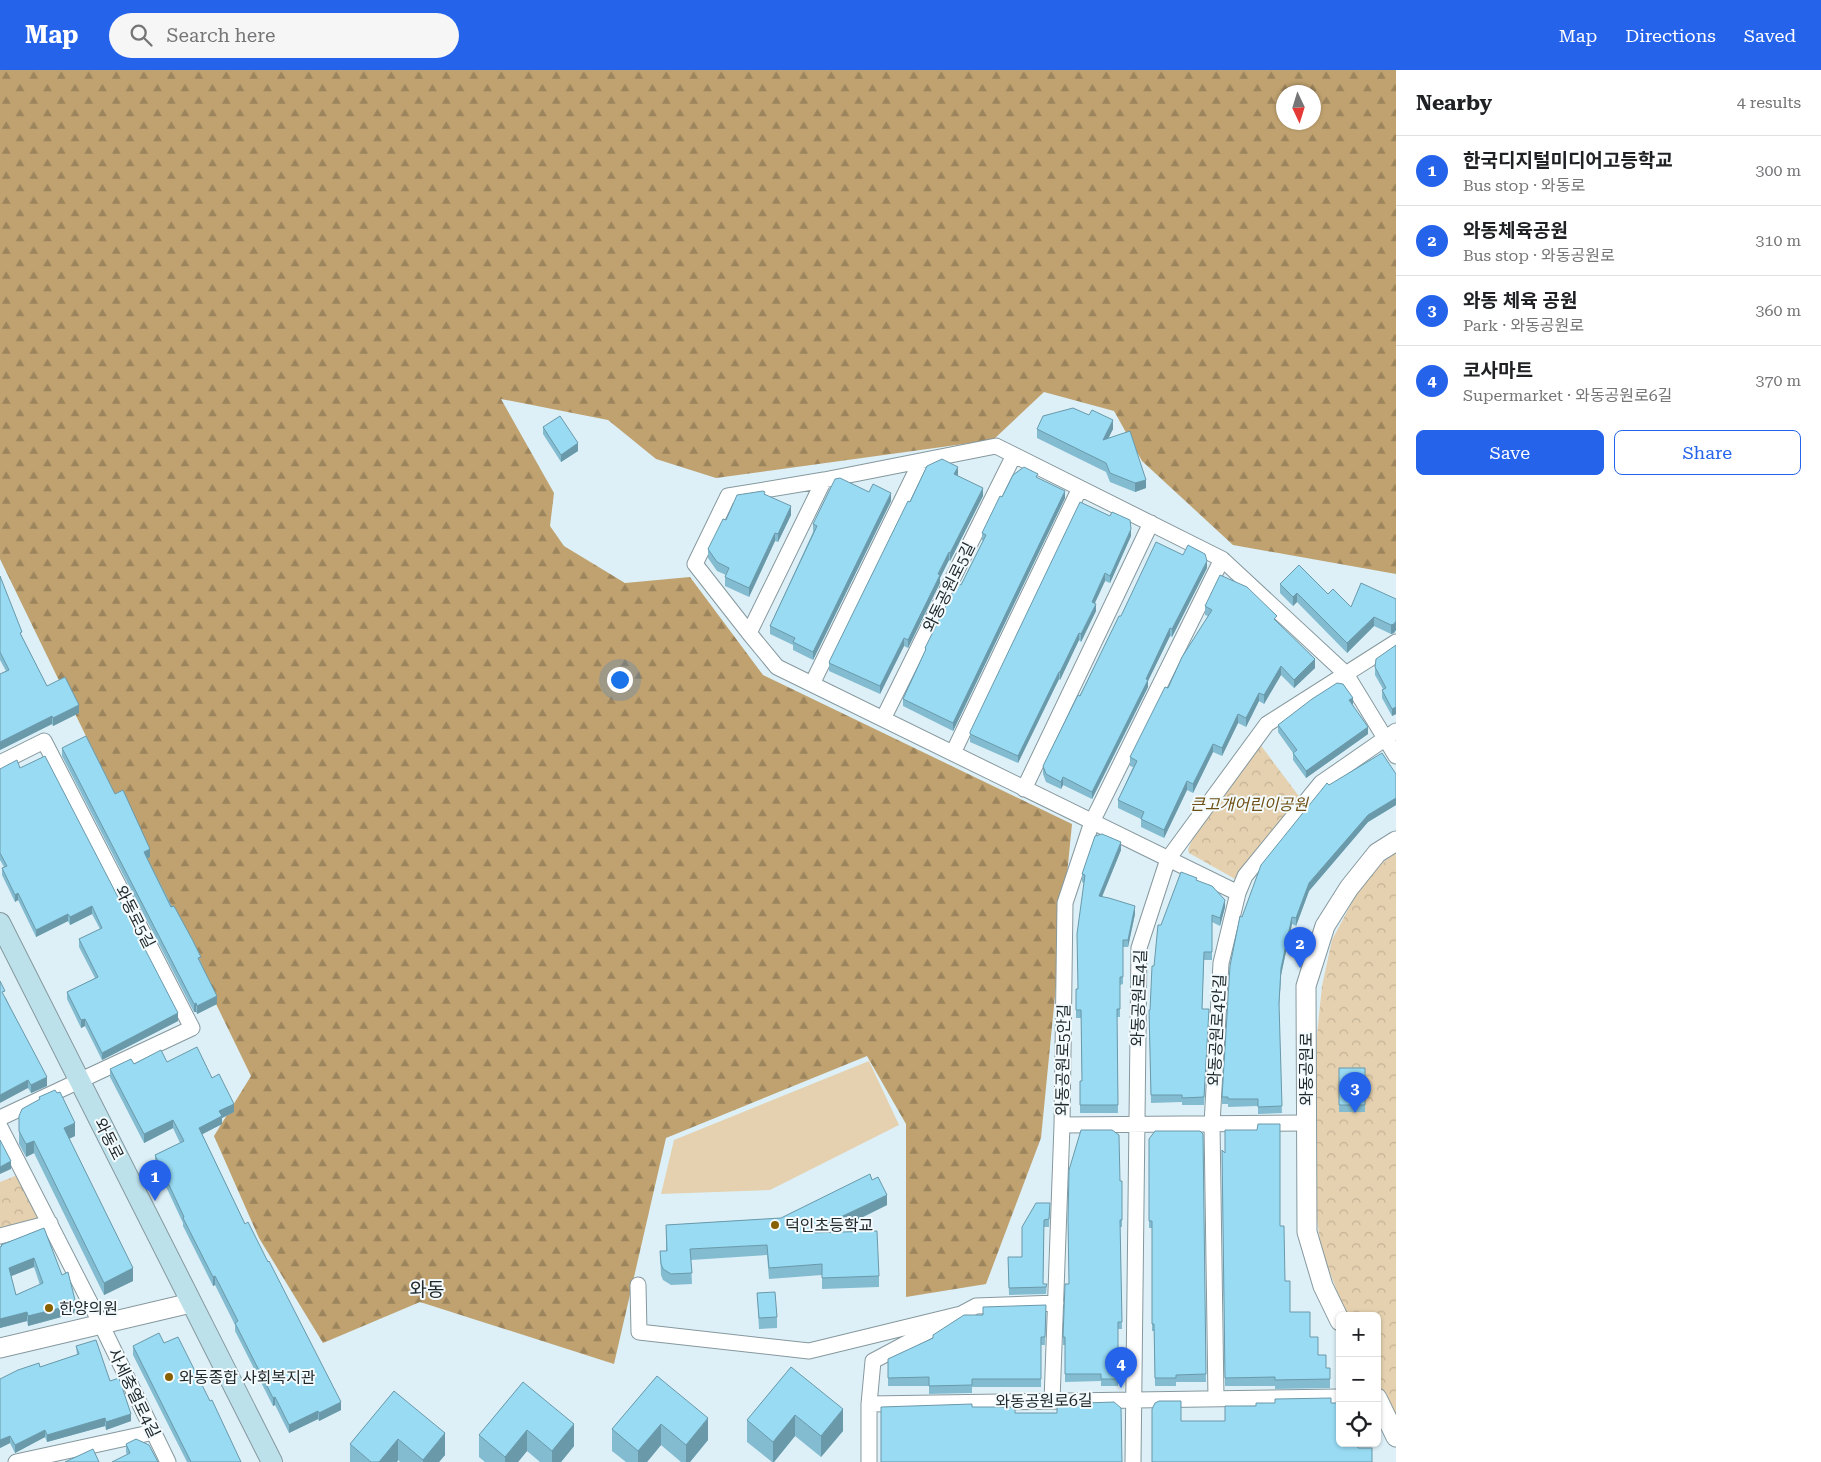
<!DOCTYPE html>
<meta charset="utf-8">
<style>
body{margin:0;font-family:"Roboto Serif","Noto Sans KR",serif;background:#f6f6f6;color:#202124}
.controls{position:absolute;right:15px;bottom:15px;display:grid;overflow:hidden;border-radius:8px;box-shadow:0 1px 4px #0004}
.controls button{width:45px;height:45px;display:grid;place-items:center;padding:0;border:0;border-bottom:1px solid #e0e0e0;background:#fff;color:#202124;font:25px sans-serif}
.compass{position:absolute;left:1276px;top:15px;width:45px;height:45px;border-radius:50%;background:#fff;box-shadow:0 1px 4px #0004;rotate:176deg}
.you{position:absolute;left:619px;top:609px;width:18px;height:18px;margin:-12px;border:4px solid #fff;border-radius:50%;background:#1a73e8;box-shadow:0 0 0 8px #1a73e833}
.badge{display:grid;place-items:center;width:32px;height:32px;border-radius:50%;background:#2563eb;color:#fff;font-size:16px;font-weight:700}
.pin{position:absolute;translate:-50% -41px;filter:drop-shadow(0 1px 2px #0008)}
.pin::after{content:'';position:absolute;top:26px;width:18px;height:15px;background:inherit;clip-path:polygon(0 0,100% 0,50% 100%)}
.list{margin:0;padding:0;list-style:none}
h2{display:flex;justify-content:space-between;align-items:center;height:65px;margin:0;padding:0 20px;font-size:21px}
h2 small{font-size:16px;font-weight:400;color:#757577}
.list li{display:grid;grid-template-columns:32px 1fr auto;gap:15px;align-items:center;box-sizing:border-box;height:70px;padding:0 20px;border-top:1px solid #e0e0e0}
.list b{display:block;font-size:19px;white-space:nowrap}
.list p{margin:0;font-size:16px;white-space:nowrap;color:#757577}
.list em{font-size:16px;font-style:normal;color:#757577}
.actions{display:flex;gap:10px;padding:15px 20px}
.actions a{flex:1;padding:11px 0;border:1px solid #2563eb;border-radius:8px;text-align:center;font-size:18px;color:#2563eb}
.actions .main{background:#2563eb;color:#fff}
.icon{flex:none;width:28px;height:28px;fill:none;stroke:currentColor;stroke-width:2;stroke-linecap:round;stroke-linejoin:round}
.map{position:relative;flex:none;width:1396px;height:1392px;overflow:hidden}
header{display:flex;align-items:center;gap:30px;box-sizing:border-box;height:70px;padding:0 25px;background:#2563eb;color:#fff}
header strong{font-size:24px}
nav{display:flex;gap:28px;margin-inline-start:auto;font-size:18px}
.search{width:350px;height:45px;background:#f6f6f6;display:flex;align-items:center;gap:12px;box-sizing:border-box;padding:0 18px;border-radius:28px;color:#757577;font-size:19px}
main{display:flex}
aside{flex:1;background:#fff}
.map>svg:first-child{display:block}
.forest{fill:url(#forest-firs);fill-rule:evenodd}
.park{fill:url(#park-crowns)}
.pitch{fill:#e5d1af}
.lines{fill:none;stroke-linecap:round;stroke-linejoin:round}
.minor-casing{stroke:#86989e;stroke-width:17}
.tertiary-casing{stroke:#86989e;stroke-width:21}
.secondary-casing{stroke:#86989e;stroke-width:22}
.minor{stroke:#fff;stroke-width:15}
.tertiary{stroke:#fff;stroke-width:19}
.secondary{stroke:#bde1eb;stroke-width:20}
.wall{fill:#83bcd1;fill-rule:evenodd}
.shaded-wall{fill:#6a99aa}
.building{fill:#98dbf3;stroke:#6a99aa;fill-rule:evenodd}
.poi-dot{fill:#886000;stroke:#f4fbfe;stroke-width:2}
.labels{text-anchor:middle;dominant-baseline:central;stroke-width:4;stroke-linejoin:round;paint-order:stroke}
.street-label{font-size:16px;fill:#22292b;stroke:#f4fbfe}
.park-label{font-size:16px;font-style:italic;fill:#6f5014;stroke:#f4fbfe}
.poi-label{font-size:16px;fill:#22292b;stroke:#f4fbfe;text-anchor:start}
.quarter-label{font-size:19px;fill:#22292b;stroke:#f4fbfe}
</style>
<header>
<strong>Map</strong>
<div class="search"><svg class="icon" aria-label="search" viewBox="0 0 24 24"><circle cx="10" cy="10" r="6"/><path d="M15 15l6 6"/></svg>Search here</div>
<nav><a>Map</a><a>Directions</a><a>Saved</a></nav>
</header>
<main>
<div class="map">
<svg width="1396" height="1392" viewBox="0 0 1396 1392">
<defs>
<pattern id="forest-firs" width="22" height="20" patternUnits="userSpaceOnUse" patternTransform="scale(1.25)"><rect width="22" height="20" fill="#c0a270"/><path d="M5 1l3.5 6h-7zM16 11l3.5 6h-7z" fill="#9c845c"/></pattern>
<pattern id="park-crowns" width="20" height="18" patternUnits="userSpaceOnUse" patternTransform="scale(1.25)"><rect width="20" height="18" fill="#e5d1af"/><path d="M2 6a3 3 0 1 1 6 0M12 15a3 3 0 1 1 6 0" fill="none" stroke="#c4b397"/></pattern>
</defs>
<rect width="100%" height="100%" fill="#ddf0f7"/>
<path class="forest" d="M0 0H1396V504L1233 475 1142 391 1114 341 1044 322 993 370 716 408 656 389 608 350 501 329 554 423 550 456 564 476 625 513 690 507 763 605 1072 754 1041 1068 986 1214 906 1227V1054L867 986 666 1068 614 1294 420 1232 323 1273 259 1168 214 1066 251 1006 0 489ZM1284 22H1314V52H1284Z"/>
<path class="park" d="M1259 673 1301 729 1287 743 1240 807 1235 809 1189 783 1188 779 1221 710Z
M1396 782V1377L1377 1327V1246H1346L1321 1178 1313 1121 1317 965 1322 916 1332 870 1366 806Z
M20 1104 44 1149 0 1161V1112Z"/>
<path class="pitch" d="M869 991 899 1055 770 1120 661 1124 674 1070Z"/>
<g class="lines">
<defs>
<path id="minor" d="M749 563 695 494 728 426 824 410
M812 614 921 391
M883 649 1014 385
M953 683 1080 418
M0 693 44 671 192 958 0 1048
M1024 719 1151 453
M1238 823 777 597 749 563 824 410 996 376 1222 489 1346 604 1396 686
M1062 1055 1306 1053
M0 1057 101 1254 168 1392
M0 1166 50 1153
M638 1215 639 1262 809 1281 961 1244
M1216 1329 1212 1054 1221 893 1238 823 1245 806 1321 713 1396 661
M1052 1331 1062 1055 1065 833 1092 752 1222 489
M869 1334 1340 1327
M16 1392 154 1362
M869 1392V1334L873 1291 976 1236 1056 1233
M1133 1392 1139 878 1168 789 1267 654 1396 572"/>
<path id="tertiary" d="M1340 1251 1323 1216 1307 1162 1306 916 1325 856 1349 818 1377 783 1396 771
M0 1278 191 1233
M1377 1328 1396 1367"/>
<path id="secondary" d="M0 853 272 1392"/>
</defs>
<use href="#minor" class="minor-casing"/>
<use href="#tertiary" class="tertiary-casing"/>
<use href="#secondary" class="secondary-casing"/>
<use href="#minor" class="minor"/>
<use href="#tertiary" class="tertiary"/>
<use href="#secondary" class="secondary"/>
</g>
<path class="wall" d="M543 357 578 381 561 392 543 364Z
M1037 359H1113L1108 368 1146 418 1135 422 1110 412 1106 402 1037 368Z
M957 405 983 426 950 491 949 490 940 508V513L908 578 904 576 880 624 829 601V593L910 432 958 405Z
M1038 408 1065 428 953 661 903 636V629L925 582V578L961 515 983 471 982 470V463L1002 427Z
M869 422 891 431 813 590 793 580V575L770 564V556L813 462V454Z
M765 424 791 445 778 472 775 471 749 527 725 516V507L726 505 717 501 708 488V479L726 450Z
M1131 466 1110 513 1105 511 1095 533 1096 541 1081 572 1079 570 1060 610 1059 609 1018 693 970 672V662Z
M1207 498 1172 567 1170 566 1148 611V617L1092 729 1063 715 1061 719 1046 712 1043 704V696L1121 546Z
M0 506 22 567 47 616 79 643 53 656 52 654 0 680V604L6 601 0 590Z
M1280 514 1328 524 1351 537 1396 529V560L1394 563 1391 564 1374 556 1347 583 1297 532 1293 536 1280 523Z
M1205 536 1277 552 1315 598 1294 618 1281 605 1264 634 1259 631 1246 657 1238 653 1222 686 1213 682 1193 723 1187 720 1164 768 1141 757V749L1118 738V730L1133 697 1130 696V687L1208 546 1205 545Z
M1396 575V644L1392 646 1382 628V620L1383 619 1375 605V597Z
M1353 635 1368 664 1306 708 1293 690V683L1278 662V655Z
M62 678 115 724 150 787 147 788 201 892 217 934 197 944 196 942H194L62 686Z
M20 698 178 951 102 990 85 956 81 958 67 929V922L95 908 79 877V869L100 859 92 844 70 855 68 851 36 867 18 830 15 832 2 805V798L4 797 0 790V699Z
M1396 704V735L1368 752 1309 821 1296 856 1292 854 1281 905 1279 938 1282 1043 1258 1044V1036L1228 1037V1034H1222V1027L1242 847 1329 715Z
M1121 780 1102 827 1135 844 1128 877H1123V914L1120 915V947H1117L1118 1043H1080V1011H1082L1081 948H1076V919H1078L1084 813 1082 812V804Z
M1197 811 1225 837 1220 856 1212 852V890H1204L1202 939 1209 946 1204 1035H1182V1032L1151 1033 1149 940H1150L1154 896 1161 855Z
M5 926 47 1016 31 1023 28 1018Z
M167 992 212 1008 234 1042 222 1048V1054L202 1064 245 1154 341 1340 319 1351 318 1349 289 1363 275 1335 273 1336 235 1261V1255L215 1215 213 1216 183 1156V1153L155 1093V1085L180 1073 173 1058 144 1073 110 1007V999L134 994Z
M1339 998H1365V1042H1339Z
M39 1027 75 1066 69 1069 133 1211 104 1225 34 1083 26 1087 19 1074V1046L39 1030Z
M1203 1064 1206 1312H1176V1316H1155L1154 1261H1152V1158H1149V1151Z
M1222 1080 1280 1156 1285 1211 1290 1242 1310 1267 1318 1285 1326 1298H1330V1318L1275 1319V1316H1225Z
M1120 1111H1122V1157H1120L1122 1259H1118V1316H1101V1311L1065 1312V1275H1063V1267L1069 1214Z
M1050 1133 1049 1157H1044L1043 1214H1047L1046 1224 1009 1225 1008 1187H1022Z
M887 1135 832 1163 879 1206V1217L822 1219V1205L769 1209 767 1185 691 1190 692 1214 671 1215 663 1210 661 1205 660 1181H666V1155L781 1148Z
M44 1158 76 1243 28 1256 27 1251 0 1258V1177L1 1176V1175ZM34 1197 40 1215 16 1225 11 1206Z
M757 1223 777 1247V1258L759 1259Z
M1046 1235 1045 1275H1041V1317H972V1323L929 1324V1316H888V1289L983 1245Z
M164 1273 241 1392H187L133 1285V1276Z
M76 1276 110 1311 131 1351 106 1360 105 1356 47 1372 45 1367 15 1383 10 1373 0 1378 40 1297 77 1285Z
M791 1297 843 1361 821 1387 795 1366 774 1392H772L747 1372V1350Z
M657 1306 708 1370 690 1392H681L661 1375 647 1392H626L612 1381V1359Z
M523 1312 574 1376 561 1392H540L527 1381 518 1392H485L479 1387V1365Z
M394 1321 445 1385 439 1392H400L398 1390 397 1392H350V1374Z
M126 1374 158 1392 127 1385 126 1382Z"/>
<path class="shaded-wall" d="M1113 350V359L1103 379V370Z
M578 373V381L561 392V385Z
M958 397V405L954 412V404Z
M1146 410V418L1135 422V413Z
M983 418V426L950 491V483Z
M1065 421V428L953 661V653Z
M891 423V431L813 590V582Z
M791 436V445L778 472V464Z
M1131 459V466L1110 513V506Z
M775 463V471L749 527V518Z
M949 482V490L940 508V513L908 578V570Z
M1207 491V498L1172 567V559Z
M1105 503V511L1092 539V532Z
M1297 523V532L1293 536V527Z
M1096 534V541L1081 572V564Z
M1374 547V556L1347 583V573Z
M1396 551V560L1394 563 1391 564V555Z
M1170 558V566L1148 611V617L1092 729V722Z
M1079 563V570L1060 610V602Z
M904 568V576L880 624V616Z
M1315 589V598L1294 618V610Z
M1281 596V605L1264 634V625Z
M1059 602V609L1018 693V686Z
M1259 623V631L1246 657V648Z
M1353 628V635L1349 630Z
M79 635V643L53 656V648Z
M1396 637V644L1392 646V639Z
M1238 644V653L1222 686V678Z
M52 646V654L0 680V672Z
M1368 657V664L1306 708V701Z
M1213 674V682L1193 723V714Z
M1063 707V715L1061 719V712Z
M1187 711V720L1164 768V760Z
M1396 728V735L1368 752 1309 821 1296 856V848L1309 813 1368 745Z
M1121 772V780L1099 834V826Z
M150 779V787L144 790V782Z
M18 823V830L15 832V825Z
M1225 830V837L1220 856V848Z
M92 836V844L70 855V847Z
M1135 836V844L1128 877V870Z
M68 844V851L36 867V860Z
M1292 847V854L1281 905 1279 940 1281 898Z
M217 926V934L197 944V936Z
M196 933V942H194V934Z
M178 943V951L102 990V983Z
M85 949V956L81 958V950Z
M47 1007V1016L31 1023V1015Z
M28 1010V1018L0 1033V1025Z
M234 1034V1042L222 1048V1054L199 1066V1058L219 1041Z
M173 1050V1058L144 1073V1064Z
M75 1053V1066L64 1071V1058Z
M34 1071V1083L26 1087V1074Z
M11 1091V1099L0 1104V1097Z
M887 1125V1135L807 1174V1163Z
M34 1188V1197L9 1207V1198Z
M133 1198V1211L104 1225V1213Z
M215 1206V1215L213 1216V1207Z
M76 1234V1243L28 1256V1246Z
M27 1242V1251L0 1258V1249Z
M275 1327V1335L273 1336V1328Z
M341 1332V1340L319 1351V1343Z
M843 1339V1361L821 1387V1366Z
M318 1341V1349L289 1363V1355Z
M131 1344V1351L106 1360V1352Z
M795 1345V1366L774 1392H773V1372Z
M105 1348V1356L47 1372V1365Z
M708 1348V1370L690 1392H686V1375Z
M574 1354V1376L561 1392H552V1381Z
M661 1354V1375L647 1392H638V1381Z
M45 1360V1367L15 1383V1375Z
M527 1360V1381L518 1392H505V1387Z
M445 1363V1385L439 1392H423V1390Z
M10 1366V1373L0 1378V1370Z
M398 1369V1390L397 1392H379Z"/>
<path class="building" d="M1073 338 1089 345 1092 340 1113 350 1103 370 1130 361 1146 410 1135 413 1110 403 1106 393 1037 359 1043 346Z
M560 346 578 373 561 385 543 357Z
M942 389 958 397 954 404 983 418 950 483 949 482 938 504 940 505 908 570 904 568 880 616 829 593 830 590 908 431 910 432 927 396Z
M1024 397 1038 404 1036 407 1065 421 953 653 903 629 926 579 925 578 957 513 961 515 986 465 982 463 1000 426 1002 427 1013 405Z
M840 408 869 422 873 414 891 423 813 582 793 572 795 568 770 556 817 456 813 454 835 409Z
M763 421 765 422 764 424 791 436 778 464 775 463 749 518 725 507 729 498 717 492 708 479 723 449 726 450 737 425Z
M1080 432 1110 446 1112 442 1130 450 1131 459 1110 506 1105 503 1092 532 1096 534 1081 564 1079 563 1060 602H1059L1018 686 970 664V662Z
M1156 472 1183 485 1188 475 1205 484 1207 491 1172 559 1170 558 1146 609 1148 610 1092 722 1063 707 1061 712 1046 704 1043 696 1078 625 1080 626 1119 546H1121Z
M1299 495 1328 524 1333 519 1351 537 1361 513 1396 529V551L1394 554 1391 555 1374 547 1347 573 1297 523 1293 527 1280 514Z
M1220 505 1247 517 1277 546 1274 549 1315 589 1294 610 1281 596 1264 625 1259 623 1246 648 1238 644 1222 678 1213 674 1193 714 1187 711 1164 760 1141 749 1144 742 1118 730 1137 691 1130 687 1165 617 1168 618 1182 587 1212 540 1205 536Z
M0 506 22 562 20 563 47 616 65 607 79 635 53 648 52 646 0 672V604L9 600 0 582Z
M1396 575V637L1392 639 1382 620 1386 618 1375 597 1376 589Z
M1337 613 1343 614 1353 628 1349 630 1368 657 1306 701 1293 683 1297 680 1278 655 1312 629Z
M86 666 115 724 123 720 150 779 144 782 171 837 174 836 192 869 201 887 198 888 217 926 197 936 196 933 194 934 62 678Z
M1382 683 1396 704V728L1368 745 1309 813 1296 848 1292 847 1281 898 1279 933 1282 1036 1258 1037V1029H1228V1027H1222L1230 896 1240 846 1242 847 1261 795 1327 713 1329 715Z
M45 686 178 943 102 983 85 949 81 950 67 922 98 907 79 869 102 858 92 836 70 847 68 844 36 860 18 823 15 825 2 798 7 796 0 783V699L17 690 20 698Z
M1102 764 1121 772 1099 826 1109 828 1135 836 1128 870H1123V907H1120V939H1117L1118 1035H1080V1011H1082L1081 940H1076V919H1078L1077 864 1085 805 1082 804 1095 766Z
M1181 802 1197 808 1196 810 1212 816 1225 830 1220 848 1212 845V882H1204L1202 939H1209L1204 1027 1182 1028V1025H1151L1149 940H1150L1152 896H1154L1158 855H1161Z
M0 911 5 921 2 922 47 1007 31 1015 28 1010 0 1025Z
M197 977 212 1008 219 1004 234 1034 219 1041 222 1046 199 1058 245 1154 248 1152 268 1192 269 1191 341 1332 319 1343 318 1341 289 1355 275 1327 273 1328 235 1253 238 1251 215 1206 213 1207 183 1148 184 1147 155 1085 184 1071 173 1050 144 1064 110 999 131 989 134 994 161 980 167 992Z
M1339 998H1365V1035H1339Z
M55 1020 57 1023 60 1022 75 1053 64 1058 133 1198 104 1213 34 1071 26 1074 19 1061V1046L22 1039 40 1029 39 1027Z
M1258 1054H1280V1156H1284L1285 1211H1290V1242H1310V1267H1318V1285H1326V1298H1330V1309L1275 1310V1307L1225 1308 1222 1080 1225 1083V1060H1257Z
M1081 1060H1112L1119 1065 1120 1111H1122V1150H1120L1122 1252H1118V1309H1101V1304H1065V1267H1063L1065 1214H1069L1068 1149 1069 1100Z
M1155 1061H1200L1203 1064 1206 1304 1176 1305V1308H1155L1154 1254H1152V1151H1149V1069Z
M0 1070 11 1091 0 1097Z
M870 1104 872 1110 878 1107 887 1125 807 1163 877 1161 879 1206 822 1208V1194L769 1198 767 1175 690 1179 692 1203 671 1204 663 1199 661 1194 660 1181H667L666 1155 781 1148Z
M1036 1133H1050L1049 1149 1044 1150 1043 1214H1047L1046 1217 1009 1218 1008 1187H1022V1157Z
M44 1158 62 1205 68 1202 76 1234 28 1246 27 1242 0 1249V1177L2 1176 1 1175ZM34 1188 43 1213 16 1225 9 1198Z
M775 1222 777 1247 759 1248 757 1223Z
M1046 1235 1045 1267H1041V1309H972V1315L929 1316V1307L888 1308V1289L933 1268V1265L964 1245H983V1237Z
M159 1263 164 1273 178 1267 210 1331 212 1330 241 1392H191L133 1276Z
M96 1270 110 1311 119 1308 131 1344 106 1352 105 1348 47 1365 45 1360 15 1375 10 1366 0 1370V1309L18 1300 39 1293 40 1297 79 1284 76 1276Z
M791 1297 843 1339 821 1366 795 1345 773 1372 747 1350Z
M657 1306 708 1348 686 1375 661 1354 638 1381 612 1359Z
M523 1312 574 1354 552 1381 527 1360 505 1387 479 1365Z
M394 1321 445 1363 423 1390 398 1369 379 1392H371L350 1374Z
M1331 1328V1333H1340V1373H1358V1378H1372V1392H1152V1339L1155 1333 1159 1331H1181V1351H1225V1336H1256V1333H1275V1329Z
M1114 1332 1121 1338 1122 1392H881V1337L972 1334V1337H1015V1343H1057V1334Z
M136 1369 149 1375 158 1392H112L130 1383 126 1374Z
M93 1379 99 1392H65Z"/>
<g class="poi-dot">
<circle cx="775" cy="1155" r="5"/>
<circle cx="49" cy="1238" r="5"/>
<circle cx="169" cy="1307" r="5"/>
</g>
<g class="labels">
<g class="street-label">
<text transform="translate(949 517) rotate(-64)">와동공원로5길</text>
<text transform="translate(135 847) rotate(63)">와동로5길</text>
<text transform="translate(1139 928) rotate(-88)">와동공원로4길</text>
<text transform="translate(1217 960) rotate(-87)">와동공원로4안길</text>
<text transform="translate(1063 990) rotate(-89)">와동공원로5안길</text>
<text transform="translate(1306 999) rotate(-90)">와동공원로</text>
<text transform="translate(109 1069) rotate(63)">와동로</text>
<text transform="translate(134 1323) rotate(64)">사세충열로4길</text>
<text transform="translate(1044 1331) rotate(-1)">와동공원로6길</text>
</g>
<g class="park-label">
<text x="1249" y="734">큰고개어린이공원</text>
</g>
<g class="poi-label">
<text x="785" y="1155">덕인초등학교</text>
<text x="59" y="1238">한양의원</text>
<text x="179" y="1307">와동종합 사회복지관</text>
</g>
<g class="quarter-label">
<text x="427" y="1219">와동</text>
</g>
</g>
</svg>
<div class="controls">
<button>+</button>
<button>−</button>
<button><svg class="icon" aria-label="locate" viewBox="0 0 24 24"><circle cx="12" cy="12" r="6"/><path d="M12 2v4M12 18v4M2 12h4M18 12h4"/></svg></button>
</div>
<svg class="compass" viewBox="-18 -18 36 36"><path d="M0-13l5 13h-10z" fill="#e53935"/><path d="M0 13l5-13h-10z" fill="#757577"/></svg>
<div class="you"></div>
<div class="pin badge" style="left:155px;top:1131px">1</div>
<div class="pin badge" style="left:1300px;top:898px">2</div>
<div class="pin badge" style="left:1355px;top:1043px">3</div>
<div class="pin badge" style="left:1121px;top:1318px">4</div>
</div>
<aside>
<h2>Nearby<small>4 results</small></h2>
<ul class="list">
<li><span class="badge">1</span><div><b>한국디지털미디어고등학교</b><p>Bus stop · 와동로</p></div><em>300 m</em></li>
<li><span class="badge">2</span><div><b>와동체육공원</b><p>Bus stop · 와동공원로</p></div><em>310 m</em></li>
<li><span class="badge">3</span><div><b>와동 체육 공원</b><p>Park · 와동공원로</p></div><em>360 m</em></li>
<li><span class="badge">4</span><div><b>코사마트</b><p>Supermarket · 와동공원로6길</p></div><em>370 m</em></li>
</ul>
<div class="actions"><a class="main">Save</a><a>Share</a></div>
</aside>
</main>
